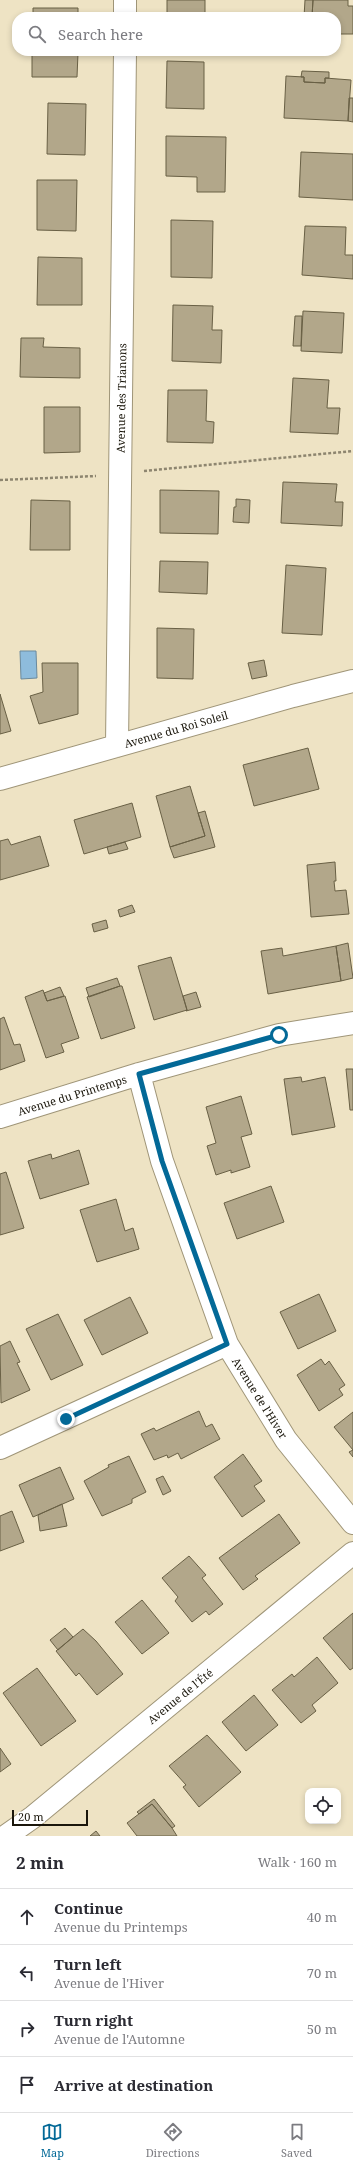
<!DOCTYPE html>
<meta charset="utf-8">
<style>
body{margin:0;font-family:"Noto Serif",serif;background:#f7f7f7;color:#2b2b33}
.controls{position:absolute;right:12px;bottom:12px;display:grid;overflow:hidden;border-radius:8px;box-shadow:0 2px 6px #0003}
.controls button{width:36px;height:36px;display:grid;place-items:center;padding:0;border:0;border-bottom:1px solid #e1e1e2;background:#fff;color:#2b2b33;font:20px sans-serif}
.scale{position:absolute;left:12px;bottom:10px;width:76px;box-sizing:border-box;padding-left:4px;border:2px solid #1a160b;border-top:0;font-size:11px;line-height:14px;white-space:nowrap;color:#1a160b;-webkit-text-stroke:3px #fff;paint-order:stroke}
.stop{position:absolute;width:12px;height:12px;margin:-9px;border:3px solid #036997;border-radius:50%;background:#fff}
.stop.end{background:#036997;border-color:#fff;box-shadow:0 1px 4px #0008}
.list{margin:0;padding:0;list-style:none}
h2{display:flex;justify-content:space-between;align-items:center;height:52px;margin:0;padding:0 16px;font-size:17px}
h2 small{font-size:13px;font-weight:400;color:#7c7c81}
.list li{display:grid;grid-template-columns:26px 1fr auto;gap:12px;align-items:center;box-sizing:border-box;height:56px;padding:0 16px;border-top:1px solid #e1e1e2}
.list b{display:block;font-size:15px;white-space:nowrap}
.list p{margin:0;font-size:13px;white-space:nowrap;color:#7c7c81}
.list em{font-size:13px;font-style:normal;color:#7c7c81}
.icon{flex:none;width:22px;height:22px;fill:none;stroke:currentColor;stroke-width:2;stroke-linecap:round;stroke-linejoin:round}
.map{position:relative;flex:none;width:353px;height:1836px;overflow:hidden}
.search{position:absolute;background:#fff;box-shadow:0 2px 6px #0003;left:12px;right:12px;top:12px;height:44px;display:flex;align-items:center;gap:10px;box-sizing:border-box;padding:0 14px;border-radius:16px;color:#7c7c81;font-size:15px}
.sheet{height:276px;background:#fff}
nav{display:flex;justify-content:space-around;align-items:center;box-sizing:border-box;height:56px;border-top:1px solid #e1e1e2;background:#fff;font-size:11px;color:#7c7c81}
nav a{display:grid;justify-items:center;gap:2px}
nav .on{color:#036997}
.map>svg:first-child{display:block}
.water{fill:#8ebcdc;stroke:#6b8a9d}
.building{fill:#b2a78a;stroke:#696045}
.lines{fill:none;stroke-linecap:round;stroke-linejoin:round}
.minor-casing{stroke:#9f9578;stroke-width:24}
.path{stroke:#8d856f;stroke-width:2.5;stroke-dasharray:3 2;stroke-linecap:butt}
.minor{stroke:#fff;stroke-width:22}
.route{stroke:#036997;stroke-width:5}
.labels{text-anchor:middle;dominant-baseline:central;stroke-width:3.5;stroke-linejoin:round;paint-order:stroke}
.street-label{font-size:11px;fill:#1a160b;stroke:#fff}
</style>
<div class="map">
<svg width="353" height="1836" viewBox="0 0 353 1836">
<rect width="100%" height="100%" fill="#eee3c4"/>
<path class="water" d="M20 651H36L37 678 21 679Z"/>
<path class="building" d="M167 0H205V17H167Z
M305 0H313L312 17H304Z
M313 0H348V6H353V34H336V17H312Z
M33 8H78V17H33Z
M32 51H71V53H78L77 77H32Z
M167 61 204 62V109L166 108Z
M302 71 329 72V78H325V83L304 82V77H301Z
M286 76 304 77V82L325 83V78L351 80 348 121 284 118Z
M349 98H353V122L348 121Z
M48 103 86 104 85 155 47 154Z
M166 136 226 137 225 192H197V177L166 176Z
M301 152 353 154V200L299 197Z
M37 180H77L76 231 37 230Z
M171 220 213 221 212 278 171 277Z
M305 226 346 227 345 255H353V279L302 275Z
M38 257 82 258V305H37Z
M173 305 213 306 212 330H222L221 363 172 361Z
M303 311 344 313 342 353 301 351Z
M295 316H302L301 346H293Z
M21 338H44L43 347 80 348V378L20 377Z
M293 378 329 380 327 408H340L338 434 290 432Z
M168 390H207L206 421 214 422 213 443 167 442Z
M44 407H80V452L44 453Z
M283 482 337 484 335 502H343L342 526 281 523Z
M160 490 219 491 218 534 160 533Z
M236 499 250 500 249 523 233 522 234 507H236Z
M31 500 70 501V550H30Z
M160 561 208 562 207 594 159 592Z
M286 565 326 568 322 635 282 633Z
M157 628 194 629 193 679 157 678Z
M264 660 267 676 252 679 248 663Z
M42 663H78V714L39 724 30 696 43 692Z
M0 694 11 731 0 734Z
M308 748 319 789 254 806 243 765Z
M190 786 205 836 170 847 156 796Z
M132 803 141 837 84 854 74 820Z
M205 811 215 847 174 858 170 847 205 836 198 813Z
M40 836 49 866 0 880V841L8 839 11 845Z
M125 842 128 849 109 854 107 847Z
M335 862 336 881H334L335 891 346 890 349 914 311 917 307 865Z
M132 905 135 912 120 917 118 910Z
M106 920 108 928 94 932 92 924Z
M348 943 353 978 341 981 336 946Z
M336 946 341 981 268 994 261 951 282 948 283 956Z
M171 957 187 1010 154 1020 138 966Z
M117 978 120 986 89 997 86 988Z
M120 986H122L135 1028 101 1039 87 997Z
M60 987 64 996 47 1001 44 993Z
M43 990 47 1001 65 996 79 1038 61 1044 64 1052 46 1058 25 997Z
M196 992 201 1007 186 1011 187 1010 183 996Z
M4 1017 14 1045 20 1044 25 1061 0 1070V1019Z
M346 1069H353V1110H350Z
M301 1077 302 1082 325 1077 335 1127 292 1135 284 1079Z
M241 1096 252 1134 241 1137 250 1167 231 1173V1170L216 1175 207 1146 216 1143 206 1107Z
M79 1150 89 1184 40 1199 28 1161 51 1154 52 1159Z
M6 1172 24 1228 0 1235V1174Z
M271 1186 284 1222 237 1239 224 1203Z
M116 1199 125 1231 133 1228 139 1249 97 1262 80 1210Z
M319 1294 336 1331 298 1349 280 1312Z
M130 1297 148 1333 102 1355 84 1320Z
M58 1314 83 1365 51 1380 26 1329Z
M10 1341 20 1362 17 1363 30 1390 1 1403 0 1346Z
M321 1359 325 1365 329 1361 345 1385 339 1389 343 1395 319 1411 297 1375Z
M199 1411 206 1427 212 1424 220 1439 181 1459 178 1453 168 1458 167 1455 154 1460 141 1434 154 1428 156 1431Z
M353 1412V1457L349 1452 353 1450 334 1427Z
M243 1454 262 1481 254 1486 265 1501 242 1517 214 1477Z
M129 1456 146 1492 132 1499V1503L102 1516 84 1481 109 1467 108 1465Z
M60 1467 74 1499 33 1517 19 1485Z
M163 1476 171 1491 163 1495 156 1479Z
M62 1504 67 1526 40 1531 38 1515Z
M12 1511 24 1542 0 1551V1516Z
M279 1514 300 1543 255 1576 258 1579 243 1590 219 1558Z
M189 1556 206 1575 202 1578 223 1604 209 1615 206 1611 192 1622 175 1601 178 1597 162 1578Z
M142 1600 169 1633 142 1654 115 1622Z
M353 1613V1668L350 1670 323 1638Z
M65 1628 73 1637 58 1650 50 1640Z
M83 1629 96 1641 123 1674 97 1695 79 1673 76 1676 56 1651Z
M317 1657 338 1683 312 1705 316 1711 301 1723 272 1690 292 1674 294 1677Z
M37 1668 76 1721 41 1746 3 1693Z
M254 1695 278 1725 246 1751 222 1722Z
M207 1735 241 1772 199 1807 183 1787 186 1785 169 1766Z
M0 1748 11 1764 0 1772Z
M154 1799 175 1826 172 1828 152 1804 139 1814 137 1812Z
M152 1804 172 1828 177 1836H137L127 1823Z
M96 1831 100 1836H90Z"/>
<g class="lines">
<defs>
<path id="minor" d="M125 17V0
M117 746 125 51
M0 779 293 696 353 681
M139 1074 162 1161 227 1344 286 1440 353 1523
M0 1117 139 1074 279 1035 353 1023
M0 1448 227 1344
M6 1836 33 1817 353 1553"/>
</defs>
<use href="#minor" class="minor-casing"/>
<path class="path" d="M144 471 353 451
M0 480 96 476"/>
<use href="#minor" class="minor"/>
</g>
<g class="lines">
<path class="route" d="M66 1419 227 1344 162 1161 139 1074 279 1035"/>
</g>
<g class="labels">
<g class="street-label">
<text transform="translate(121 398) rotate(-89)">Avenue des Trianons</text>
<text transform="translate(176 729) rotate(-16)">Avenue du Roi Soleil</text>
<text transform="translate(72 1095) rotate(-17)">Avenue du Printemps</text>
<text transform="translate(260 1398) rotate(58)">Avenue de l'Hiver</text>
<text transform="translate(180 1696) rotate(-39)">Avenue de l'Été</text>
</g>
</g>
</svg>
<div class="controls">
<button><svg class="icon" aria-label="locate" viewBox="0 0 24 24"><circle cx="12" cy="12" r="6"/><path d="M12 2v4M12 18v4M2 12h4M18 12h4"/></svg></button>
</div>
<div class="scale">20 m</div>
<div class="stop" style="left:279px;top:1035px"></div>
<div class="stop end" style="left:66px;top:1419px"></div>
<div class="search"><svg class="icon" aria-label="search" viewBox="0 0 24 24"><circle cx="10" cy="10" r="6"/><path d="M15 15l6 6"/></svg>Search here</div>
</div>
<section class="sheet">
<h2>2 min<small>Walk · 160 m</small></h2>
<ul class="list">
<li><svg class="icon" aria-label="ahead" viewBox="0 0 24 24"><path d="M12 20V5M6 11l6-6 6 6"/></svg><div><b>Continue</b><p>Avenue du Printemps</p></div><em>40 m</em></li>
<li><svg class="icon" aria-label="left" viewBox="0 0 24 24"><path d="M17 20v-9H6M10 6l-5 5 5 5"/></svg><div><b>Turn left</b><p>Avenue de l'Hiver</p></div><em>70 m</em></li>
<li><svg class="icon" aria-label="right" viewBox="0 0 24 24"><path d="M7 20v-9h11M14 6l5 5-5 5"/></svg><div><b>Turn right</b><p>Avenue de l'Automne</p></div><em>50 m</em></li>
<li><svg class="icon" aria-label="arrive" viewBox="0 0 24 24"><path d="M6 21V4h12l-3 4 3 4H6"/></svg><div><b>Arrive at destination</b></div></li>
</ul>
</section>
<nav>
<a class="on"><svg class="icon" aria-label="map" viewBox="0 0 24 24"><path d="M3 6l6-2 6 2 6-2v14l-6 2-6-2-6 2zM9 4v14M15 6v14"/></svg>Map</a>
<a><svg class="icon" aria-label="directions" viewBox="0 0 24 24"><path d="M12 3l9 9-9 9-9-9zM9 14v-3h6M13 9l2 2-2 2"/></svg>Directions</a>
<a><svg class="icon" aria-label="saved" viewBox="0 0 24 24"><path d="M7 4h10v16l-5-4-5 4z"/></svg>Saved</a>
</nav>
